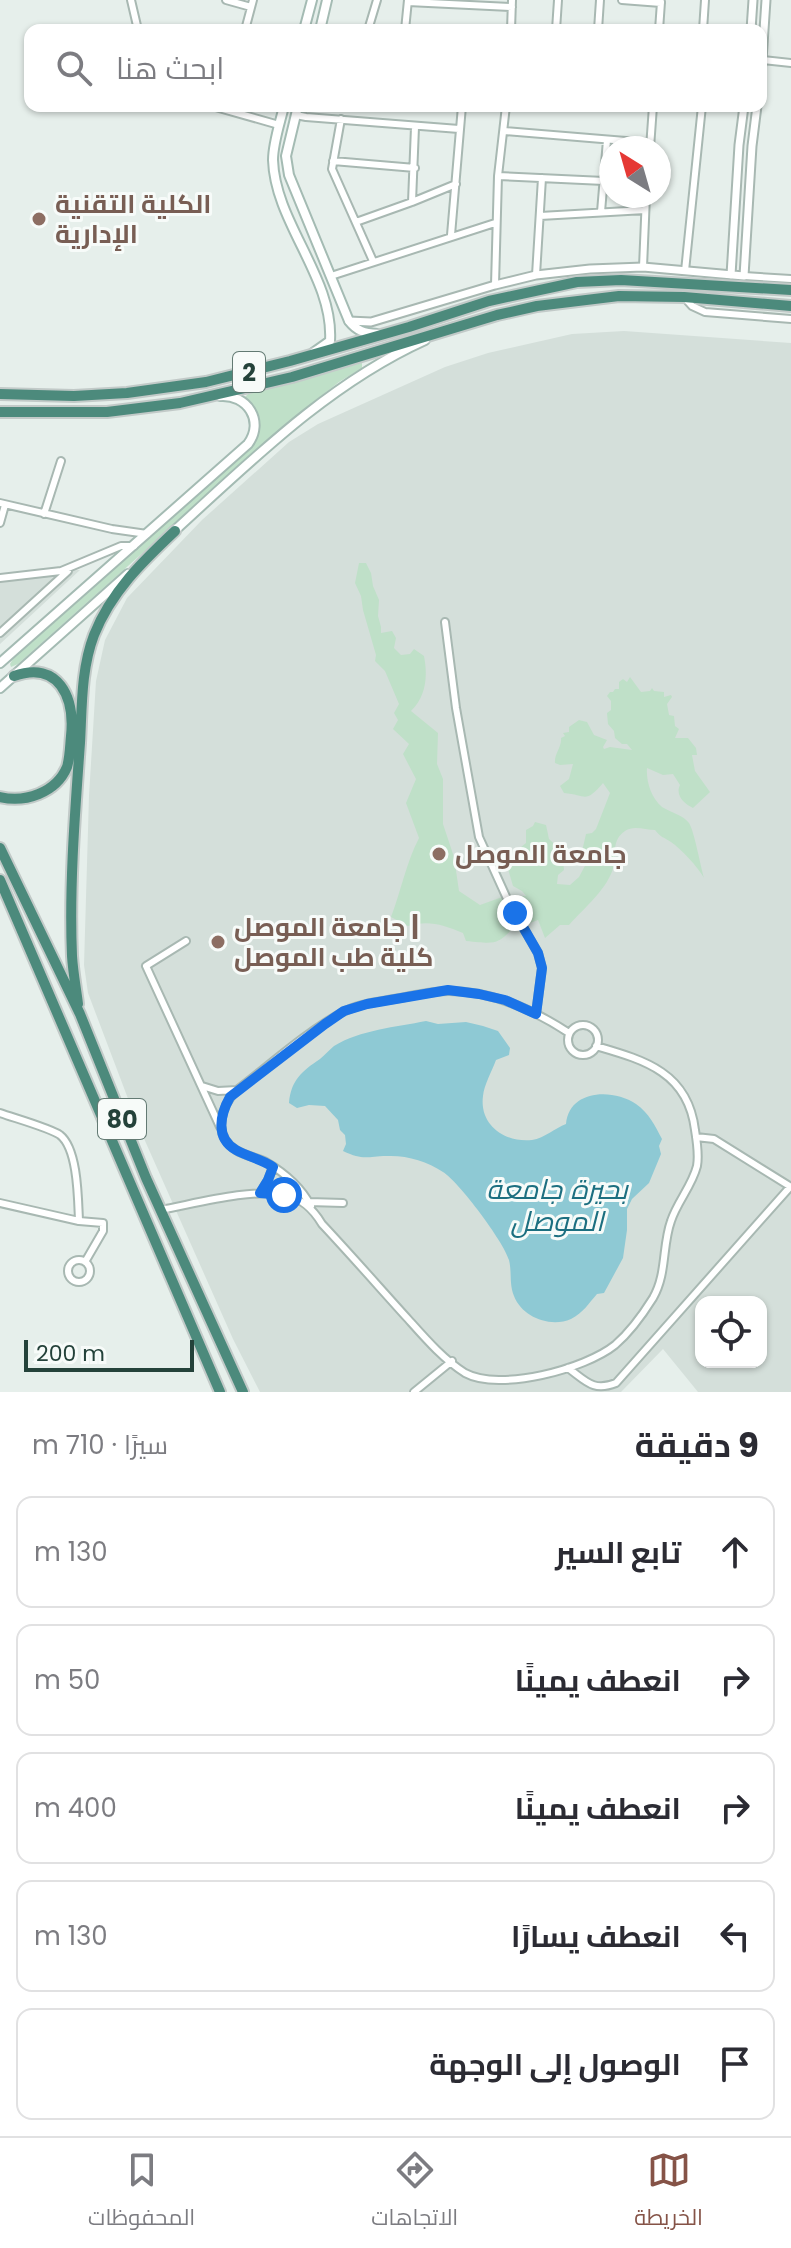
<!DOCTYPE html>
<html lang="ar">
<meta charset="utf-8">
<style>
body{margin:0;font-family:Poppins,Cairo,sans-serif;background:#f2f2f3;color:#2b2b33;direction:rtl}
.controls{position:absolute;right:24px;bottom:24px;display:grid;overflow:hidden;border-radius:16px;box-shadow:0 2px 6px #0004}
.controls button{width:72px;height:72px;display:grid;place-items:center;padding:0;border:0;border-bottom:2px solid #e1e1e2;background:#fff;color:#2b2b33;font:40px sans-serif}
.compass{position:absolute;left:599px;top:136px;width:72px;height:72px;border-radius:50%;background:#fff;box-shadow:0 2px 6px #0004;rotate:323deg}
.scale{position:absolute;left:24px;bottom:20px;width:170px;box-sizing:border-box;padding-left:8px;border:4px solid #24423a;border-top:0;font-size:22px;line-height:28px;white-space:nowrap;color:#24423a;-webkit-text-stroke:6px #f7fbf9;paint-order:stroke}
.stop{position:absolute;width:24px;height:24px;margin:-18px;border:6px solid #1a73e8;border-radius:50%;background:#fff}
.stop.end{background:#1a73e8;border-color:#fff;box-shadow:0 2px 8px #0008}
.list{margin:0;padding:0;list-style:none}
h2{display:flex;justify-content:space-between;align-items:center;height:104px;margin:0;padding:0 32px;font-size:34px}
h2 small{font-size:26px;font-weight:400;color:#7c7c81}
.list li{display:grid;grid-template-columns:52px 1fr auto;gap:24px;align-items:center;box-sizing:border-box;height:112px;margin:0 16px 16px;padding:0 16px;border:2px solid #e1e1e2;border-radius:16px}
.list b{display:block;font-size:30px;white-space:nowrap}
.list em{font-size:26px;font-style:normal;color:#7c7c81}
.icon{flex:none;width:44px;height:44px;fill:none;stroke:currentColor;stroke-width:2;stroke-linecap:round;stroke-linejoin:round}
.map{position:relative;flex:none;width:791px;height:1392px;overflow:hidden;direction:ltr}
.search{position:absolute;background:#fff;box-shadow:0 2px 6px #0004;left:24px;right:24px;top:24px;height:88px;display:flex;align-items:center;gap:20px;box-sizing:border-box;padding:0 28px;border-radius:16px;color:#7c7c81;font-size:30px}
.sheet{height:744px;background:#fff}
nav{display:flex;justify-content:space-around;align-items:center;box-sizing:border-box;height:112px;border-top:2px solid #e1e1e2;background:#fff;font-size:22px;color:#7c7c81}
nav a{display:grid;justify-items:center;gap:4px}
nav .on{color:#855347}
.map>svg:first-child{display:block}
.built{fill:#d4dfda;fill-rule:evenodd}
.green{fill:#bfe0c8}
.water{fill:#8ec9d4}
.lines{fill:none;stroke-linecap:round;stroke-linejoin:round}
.minor-casing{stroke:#a8b8b2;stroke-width:10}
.tertiary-casing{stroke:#a8b8b2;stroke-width:11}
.secondary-casing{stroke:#a4bbb3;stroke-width:12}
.trunk-casing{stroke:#c2cac8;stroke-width:14}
.minor{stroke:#fff;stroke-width:6}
.tertiary{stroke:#fff;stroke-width:7}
.secondary{stroke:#fff;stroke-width:8}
.trunk{stroke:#4c8a7c;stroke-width:10}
.route{stroke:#1a73e8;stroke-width:10}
.education-dot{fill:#8d6e63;stroke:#f7fbf9;stroke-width:3}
.labels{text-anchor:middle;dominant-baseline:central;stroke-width:6;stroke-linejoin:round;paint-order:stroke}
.shield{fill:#f7fbf9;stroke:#637a73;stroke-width:2}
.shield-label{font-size:24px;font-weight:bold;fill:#24423a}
.education-label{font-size:26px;font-weight:bold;fill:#785e54;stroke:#f7fbf9;text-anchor:start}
.water-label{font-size:28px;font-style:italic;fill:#1c6f80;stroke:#f7fbf9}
</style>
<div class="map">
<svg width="791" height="1392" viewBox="0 0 791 1392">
<rect width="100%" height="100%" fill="#e6efeb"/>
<path class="built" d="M624 331 791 343V1392H698L663 1349 621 1392H260L233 1339 138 1125 88 993 84 965 89 796 96 681 105 640 127 598 202 520 289 442 318 424 445 367 488 353 572 334ZM701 1302H761V1362H701Z
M80 570 0 644V574Z"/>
<path class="green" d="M362 363V368L339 382 302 411 18 664 11 667 10 664 13 659 251 447C265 430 259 412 244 398L248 394Z
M359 563H366L371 573 373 586 379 600 378 616 381 627V633L392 631 396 638 394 648 401 655 410 654 414 649 424 656C428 677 426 696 411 711L438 733 437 764 443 779V824L454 857 459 891 480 905 505 896 509 903 515 896H526L522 891 513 886 508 869V853L515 852 526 843V830L533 826 535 822 546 825 549 839 562 851 564 870 558 875 557 884 570 885 579 877 587 862H583V847L586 834 592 833 596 829 610 793 603 783C585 804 587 795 564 793L560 786 569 779 573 764 560 765 555 763C554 754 562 747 561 738L565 736 563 733 569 732V727L579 720 587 722 594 735 607 740 603 747 604 749 610 747 632 750 627 744H622L615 738 614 731 608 724 607 713 611 710V701L607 696 610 692H613L615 689H619V682L623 679 627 682 630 677 641 692 650 691 652 688 654 691 664 692V697L671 695 672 697 667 704 669 715 674 716 675 726 679 729 675 738H688L696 748 697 755H692L695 771 710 792 693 808C684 804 675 795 680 785L673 774 663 775 647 768C646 781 651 798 662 807 670 812 683 815 689 823 694 830 701 868 704 878 698 867 681 849 671 842 664 837 661 838 655 830 645 830 634 825 625 831 612 840 616 852 614 865 609 888 584 908 569 925H560L545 938 538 920 522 926 526 920 509 906V910L519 921C498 946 497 944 466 941L463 933C443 925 429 920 408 926L391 917C401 891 406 863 419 838L406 803 416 779 403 754 409 744 393 729 398 720 394 713 399 704 385 671 375 661 376 655 363 610 361 596 355 583Z"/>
<path class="water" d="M426 1021 438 1024 466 1022 483 1026 498 1031 510 1048 509 1055 496 1060C492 1071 484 1085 483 1096 479 1126 506 1143 532 1140 545 1138 555 1128 566 1124 569 1090 612 1088 636 1104 649 1113 655 1126 662 1139L659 1146 661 1154 649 1183 632 1199 627 1209V1230L623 1258 604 1293 597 1294C589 1303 583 1313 571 1319 550 1328 522 1317 514 1296 509 1284 512 1272 509 1260 504 1242 459 1182 443 1172 428 1162 409 1156 391 1156 368 1155 366 1162 343 1151L346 1144 345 1135 340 1130 338 1120 325 1106 309 1105 297 1108 289 1103C291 1080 302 1071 320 1059 325 1055 329 1050 334 1046 360 1030 396 1027 426 1021Z"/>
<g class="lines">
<defs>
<path id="minor" d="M131 0 138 30
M226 0 251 7
M622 0 661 3
M408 2 512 7
M245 30 253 0
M368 30 377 0
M405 30 408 0
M511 30 512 0
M556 30 558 0
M598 30 600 0
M659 30 661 2
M703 30 705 0
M763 60 791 63
M212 106 279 125
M296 115 306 117 459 129
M341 119 332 169 373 261
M504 131 650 143
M650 148 653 106
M333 161 415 168
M498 176 604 181
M412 202 415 127
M601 212 607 140
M540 216 645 210
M356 222 412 202 456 184
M451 235 462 106
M643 267 646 196
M685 271 702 106
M536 275 542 178
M331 276 495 223
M744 276 791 279
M495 285 498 176 506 106
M684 297 692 306 705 312 791 319
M0 503 112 529 147 534
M44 514 61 461
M0 523 5 505
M0 578 61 571 121 546H134
M445 622 456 708 479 837 509 903 538 953 542 968 536 1014
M0 633 68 571
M186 941 146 966 220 1127
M568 1040a15 15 0 1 1 30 0a15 15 0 1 1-30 0Z
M202 1086 218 1091 237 1090
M0 1113C14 1118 50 1128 60 1135 78 1149 78 1199 79 1221
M696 1137 714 1139 791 1187
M260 1193 268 1180 273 1167
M309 1202 343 1203
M0 1203 79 1221 103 1223V1231L85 1262
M311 1206C301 1187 285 1173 266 1162 256 1157 245 1156 236 1150 212 1135 221 1106 237 1090 271 1064 304 1034 341 1013 357 1004 377 1002 394 999 412 996 431 991 449 991 492 991 534 1010 569 1033
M160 1210C194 1204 251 1188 284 1195 302 1198 313 1209 322 1224 351 1255 379 1287 408 1319 425 1338 443 1359 465 1373 500 1392 585 1369 615 1345 629 1333 643 1314 653 1298 667 1274 662 1246 671 1221 677 1202 692 1186 697 1166 699 1155 697 1142 695 1130 688 1072 644 1060 596 1046
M68 1271a11 11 0 1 1 22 0a11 11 0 1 1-22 0Z
M568 1368C586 1381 593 1392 616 1383L790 1187
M414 1392 452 1361"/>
<path id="tertiary" d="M751 30 753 0
M761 75 766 0
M731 275 739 145 744 106
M349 321 371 322 495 285 536 275 590 269 643 267 744 276 752 146 757 106"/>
<path id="secondary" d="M304 30 312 0
M320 30 327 0
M284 106C280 123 273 143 273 160 275 223 334 278 330 341L313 353
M298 106 286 156 289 175 349 321C357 331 364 333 377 334
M173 532C251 461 328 384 425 340
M0 663 248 444C265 421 247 394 220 396
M0 688 128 574"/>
<path id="trunk" d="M0 394 74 396 127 393 206 382 290 361 409 327 489 301 577 282 621 280 791 290
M0 412H107L180 403 292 377 497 315 537 306 619 296 684 297 791 306
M0 797C25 803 56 793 67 767 70 757 70 746 71 736 75 698 59 660 14 676
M0 848 80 1014 146 1178 243 1392
M0 880 220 1392
M78 1004C76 988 73 972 72 956 69 887 75 812 80 743 82 707 81 669 94 635 111 592 142 562 175 531"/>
</defs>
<use href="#minor" class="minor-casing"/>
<use href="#tertiary" class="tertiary-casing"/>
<use href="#secondary" class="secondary-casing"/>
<use href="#trunk" class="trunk-casing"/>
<use href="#minor" class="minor"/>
<use href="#tertiary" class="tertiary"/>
<use href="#secondary" class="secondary"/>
<use href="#trunk" class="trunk"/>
</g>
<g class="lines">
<path class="route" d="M284 1195 260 1193 268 1180 273 1167C262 1159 248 1157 236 1150 215 1138 220 1115 230 1097L325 1024 344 1011 367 1004 448 990 479 994 505 1000 536 1014 542 968 538 953 515 913"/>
</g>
<g class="education-dot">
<circle cx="39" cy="219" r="8"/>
<circle cx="439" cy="854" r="8"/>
<circle cx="218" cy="942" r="8"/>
</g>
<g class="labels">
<g class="shield">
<rect x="233" y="352" width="32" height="40" rx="6"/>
<rect x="98" y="1099" width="48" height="40" rx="6"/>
</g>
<g class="shield-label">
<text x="249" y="372">2</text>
<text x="122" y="1119">80</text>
</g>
<g class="education-label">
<text x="55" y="204">الكلية التقنية<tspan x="55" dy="30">الإدارية</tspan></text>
<text x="455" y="854">جامعة الموصل</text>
<text x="234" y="927">جامعة الموصل |<tspan x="234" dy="30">كلية طب الموصل</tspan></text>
</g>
<g class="water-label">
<text x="557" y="1189">بحيرة جامعة<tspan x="557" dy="32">الموصل</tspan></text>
</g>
</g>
</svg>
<div class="controls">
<button><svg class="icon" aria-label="locate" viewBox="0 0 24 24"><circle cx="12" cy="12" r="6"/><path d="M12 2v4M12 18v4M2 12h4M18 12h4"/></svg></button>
</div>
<svg class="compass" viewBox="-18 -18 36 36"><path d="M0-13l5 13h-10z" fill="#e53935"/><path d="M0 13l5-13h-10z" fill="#7c7c81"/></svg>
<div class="scale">200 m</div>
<div class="stop" style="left:284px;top:1195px"></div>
<div class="stop end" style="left:515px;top:913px"></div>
<div class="search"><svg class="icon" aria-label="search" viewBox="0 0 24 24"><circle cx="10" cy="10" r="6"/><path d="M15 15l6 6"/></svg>ابحث هنا</div>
</div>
<section class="sheet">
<h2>9 دقيقة<small>سيرًا · 710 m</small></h2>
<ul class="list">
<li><svg class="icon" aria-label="ahead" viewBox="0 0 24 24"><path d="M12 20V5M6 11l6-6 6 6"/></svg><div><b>تابع السير</b></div><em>130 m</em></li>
<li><svg class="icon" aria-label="right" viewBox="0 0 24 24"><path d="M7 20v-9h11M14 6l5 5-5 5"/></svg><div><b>انعطف يمينًا</b></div><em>50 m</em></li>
<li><svg class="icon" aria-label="right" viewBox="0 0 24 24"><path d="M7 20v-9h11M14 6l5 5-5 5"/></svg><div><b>انعطف يمينًا</b></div><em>400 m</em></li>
<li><svg class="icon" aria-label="left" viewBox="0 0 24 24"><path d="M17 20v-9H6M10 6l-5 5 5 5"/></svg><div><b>انعطف يسارًا</b></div><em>130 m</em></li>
<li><svg class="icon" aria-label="arrive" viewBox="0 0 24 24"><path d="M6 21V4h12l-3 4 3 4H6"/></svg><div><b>الوصول إلى الوجهة</b></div></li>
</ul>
</section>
<nav>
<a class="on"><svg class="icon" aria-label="map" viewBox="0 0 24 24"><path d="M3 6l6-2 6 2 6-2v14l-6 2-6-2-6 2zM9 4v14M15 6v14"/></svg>الخريطة</a>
<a><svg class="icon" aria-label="directions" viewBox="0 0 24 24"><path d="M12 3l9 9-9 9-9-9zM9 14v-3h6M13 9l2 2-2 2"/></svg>الاتجاهات</a>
<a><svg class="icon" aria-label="saved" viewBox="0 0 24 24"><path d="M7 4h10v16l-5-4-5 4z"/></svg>المحفوظات</a>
</nav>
